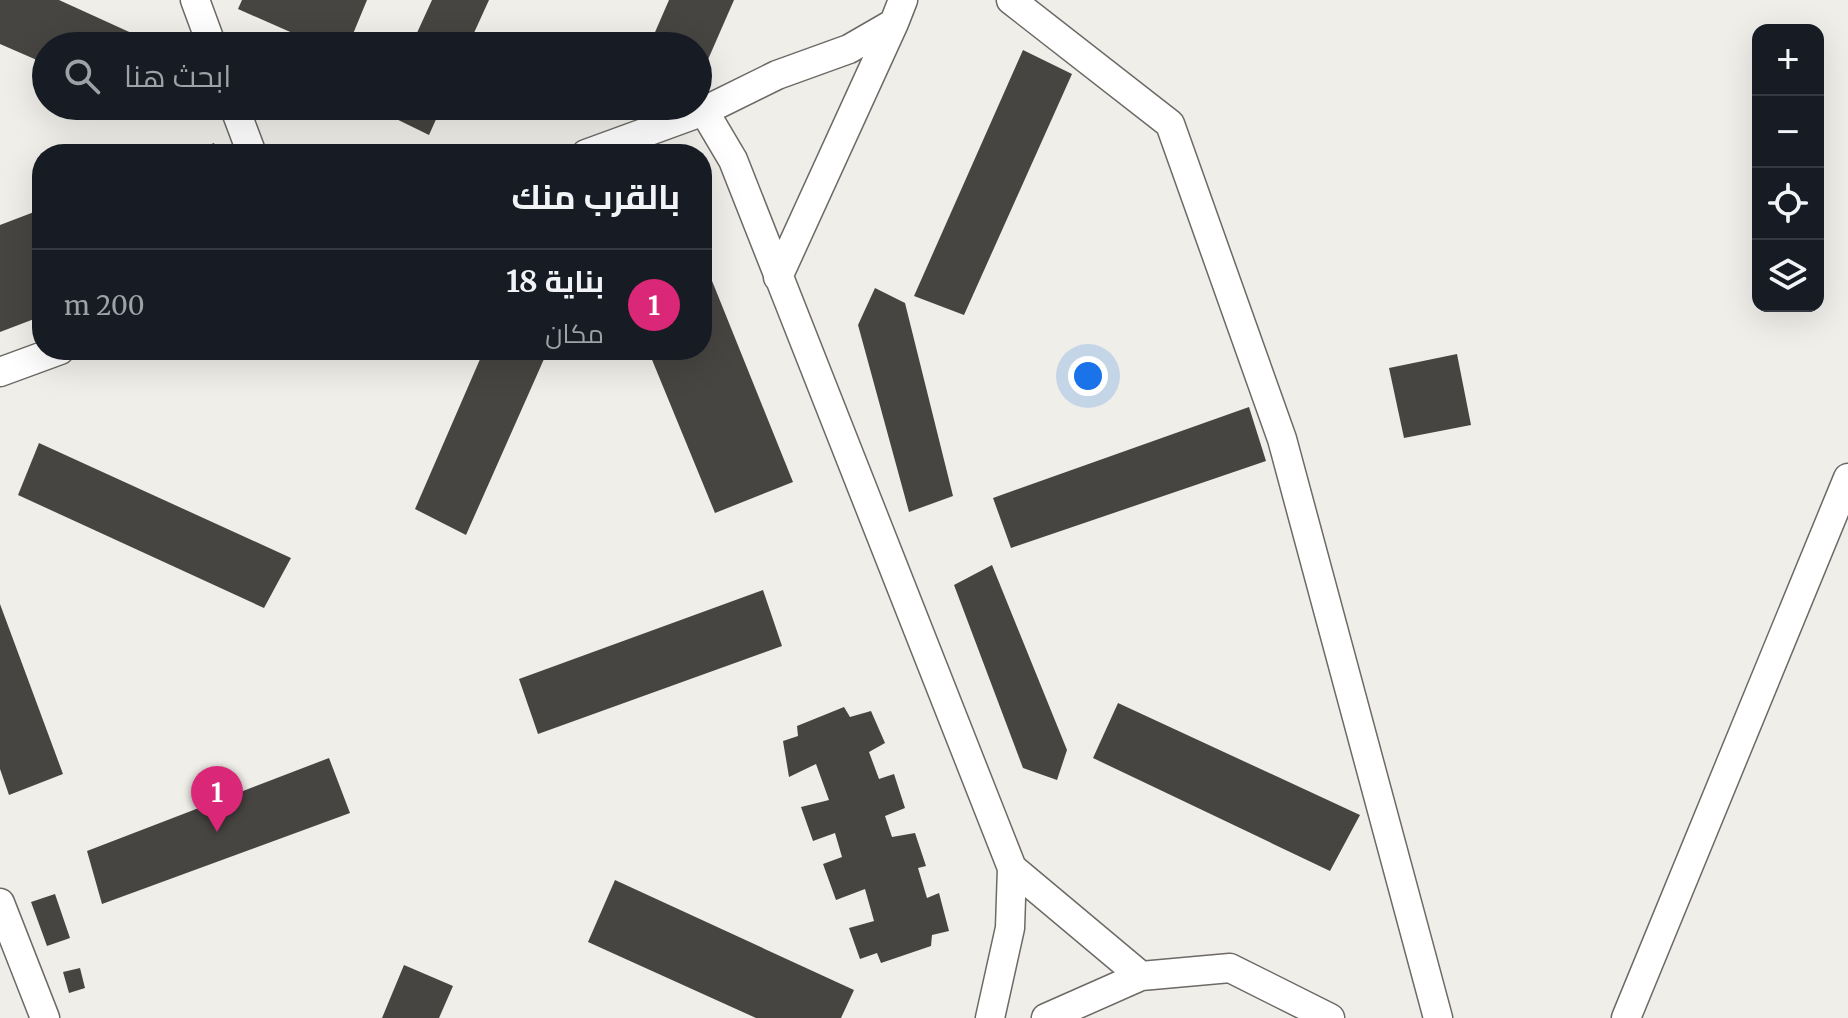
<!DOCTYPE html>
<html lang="ar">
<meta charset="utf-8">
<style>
body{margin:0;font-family:Merriweather,Cairo,serif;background:#242831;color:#f1f3f6;direction:rtl}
.controls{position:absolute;right:24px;top:24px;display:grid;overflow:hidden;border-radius:16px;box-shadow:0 8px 32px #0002}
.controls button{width:72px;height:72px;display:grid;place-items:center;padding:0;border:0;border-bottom:2px solid #363941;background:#171b24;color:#f1f3f6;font:40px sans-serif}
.you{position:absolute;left:1088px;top:376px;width:28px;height:28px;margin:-20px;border:6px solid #fff;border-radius:50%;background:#1a73e8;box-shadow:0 0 0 12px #1a73e833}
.badge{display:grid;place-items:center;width:52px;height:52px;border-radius:50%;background:#db2777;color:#fff;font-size:26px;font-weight:700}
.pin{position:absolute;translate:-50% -66px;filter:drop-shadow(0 2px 4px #0008)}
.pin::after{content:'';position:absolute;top:42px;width:28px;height:24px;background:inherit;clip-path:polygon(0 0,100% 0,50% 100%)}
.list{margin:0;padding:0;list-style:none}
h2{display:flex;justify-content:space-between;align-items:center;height:104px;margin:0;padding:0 32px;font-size:34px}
h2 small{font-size:26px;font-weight:400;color:#9ea1a6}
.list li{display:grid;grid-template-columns:52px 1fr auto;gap:24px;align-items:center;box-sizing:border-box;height:112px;padding:0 32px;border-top:2px solid #363941}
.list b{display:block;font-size:30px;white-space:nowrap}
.list p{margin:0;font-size:26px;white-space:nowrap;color:#9ea1a6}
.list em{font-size:26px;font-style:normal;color:#9ea1a6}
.icon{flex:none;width:44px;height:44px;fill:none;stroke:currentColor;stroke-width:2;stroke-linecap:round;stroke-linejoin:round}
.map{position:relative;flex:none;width:1848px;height:1018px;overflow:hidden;direction:ltr}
.search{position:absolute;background:#171b24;box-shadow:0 8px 32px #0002;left:32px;top:32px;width:680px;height:88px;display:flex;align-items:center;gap:20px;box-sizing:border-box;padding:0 28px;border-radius:44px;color:#9ea1a6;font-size:30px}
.panel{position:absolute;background:#171b24;box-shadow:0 8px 32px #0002;left:32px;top:144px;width:680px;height:216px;border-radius:32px;direction:rtl}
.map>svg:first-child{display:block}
.building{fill:#474541}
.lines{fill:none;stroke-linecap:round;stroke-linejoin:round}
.minor-casing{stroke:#6c6966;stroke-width:31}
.minor{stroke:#fff;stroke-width:28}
</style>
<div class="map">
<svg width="1848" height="1018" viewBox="0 0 1848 1018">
<rect width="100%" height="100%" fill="#f0eee9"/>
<path class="building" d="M0 0H59L160 46H46V64L0 44Z
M242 0H367L348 46H322L238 9Z
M432 0H489L468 46H411Z
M669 0H734L703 71 698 69V46H649Z
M1023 50 1072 74 964 315 914 296Z
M144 106H166L163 114Z
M385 106H442L429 135 382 112Z
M214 143 218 154H186Z
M42 209V316L0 332V225Z
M702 256 793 482 715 513 648 350H702Z
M875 288 905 303 953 496 909 512 858 325Z
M484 350H548L466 535 415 509Z
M1457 354 1471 425 1404 438 1389 368Z
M1249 407 1266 461 1011 548 993 498Z
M39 443 291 558 264 608 18 495Z
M992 565 1067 750 1057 780 1023 768 954 585Z
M763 590 782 646 538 734 519 679Z
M0 604 63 774 9 795 0 769Z
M1118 703 1360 815 1330 871 1093 758Z
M844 707 850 717 871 711 885 743 869 752 879 779 894 774 905 808 885 816 892 837 915 833 926 866 918 868 927 898 939 893 949 931 932 935 931 946 881 963 877 953 860 959 849 928 874 921 865 889 836 900 823 864 842 857 835 833 813 841 801 807 829 800 816 764 789 777 783 741 798 736 797 726Z
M329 758 350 813 102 904 87 851Z
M615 880 854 990 841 1018H756L588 942Z
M55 894 70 938 47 946 31 902Z
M404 965 453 986 439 1018H382Z
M80 968 85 988 69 993 63 972Z"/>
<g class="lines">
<defs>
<path id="minor" d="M195 0 212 46
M903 0 894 23 849 49 777 75 704 111 733 160 1012 868 1010 928 990 1018
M1011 0 1170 124 1282 439 1438 1018
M234 106 252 154
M586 154 704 111
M778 277 894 23
M0 372 60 350
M1012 868 1141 976
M0 903 45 1018
M1046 1018 1141 976 1230 968 1330 1018
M1626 1018 1848 478"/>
</defs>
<use href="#minor" class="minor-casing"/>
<use href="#minor" class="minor"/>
</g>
</svg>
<div class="controls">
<button>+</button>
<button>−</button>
<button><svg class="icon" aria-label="locate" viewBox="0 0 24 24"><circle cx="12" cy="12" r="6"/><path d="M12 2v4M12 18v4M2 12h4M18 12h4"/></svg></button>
<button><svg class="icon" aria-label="layers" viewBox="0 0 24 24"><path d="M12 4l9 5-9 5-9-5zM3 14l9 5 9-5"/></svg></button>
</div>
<div class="you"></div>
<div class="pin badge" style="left:217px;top:832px">1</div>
<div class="search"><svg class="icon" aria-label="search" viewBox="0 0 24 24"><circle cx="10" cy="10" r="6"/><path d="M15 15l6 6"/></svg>ابحث هنا</div>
<section class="panel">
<h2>بالقرب منك<small></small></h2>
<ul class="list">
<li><span class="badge">1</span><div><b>بناية 18</b><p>مكان</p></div><em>200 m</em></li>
</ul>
</section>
</div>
